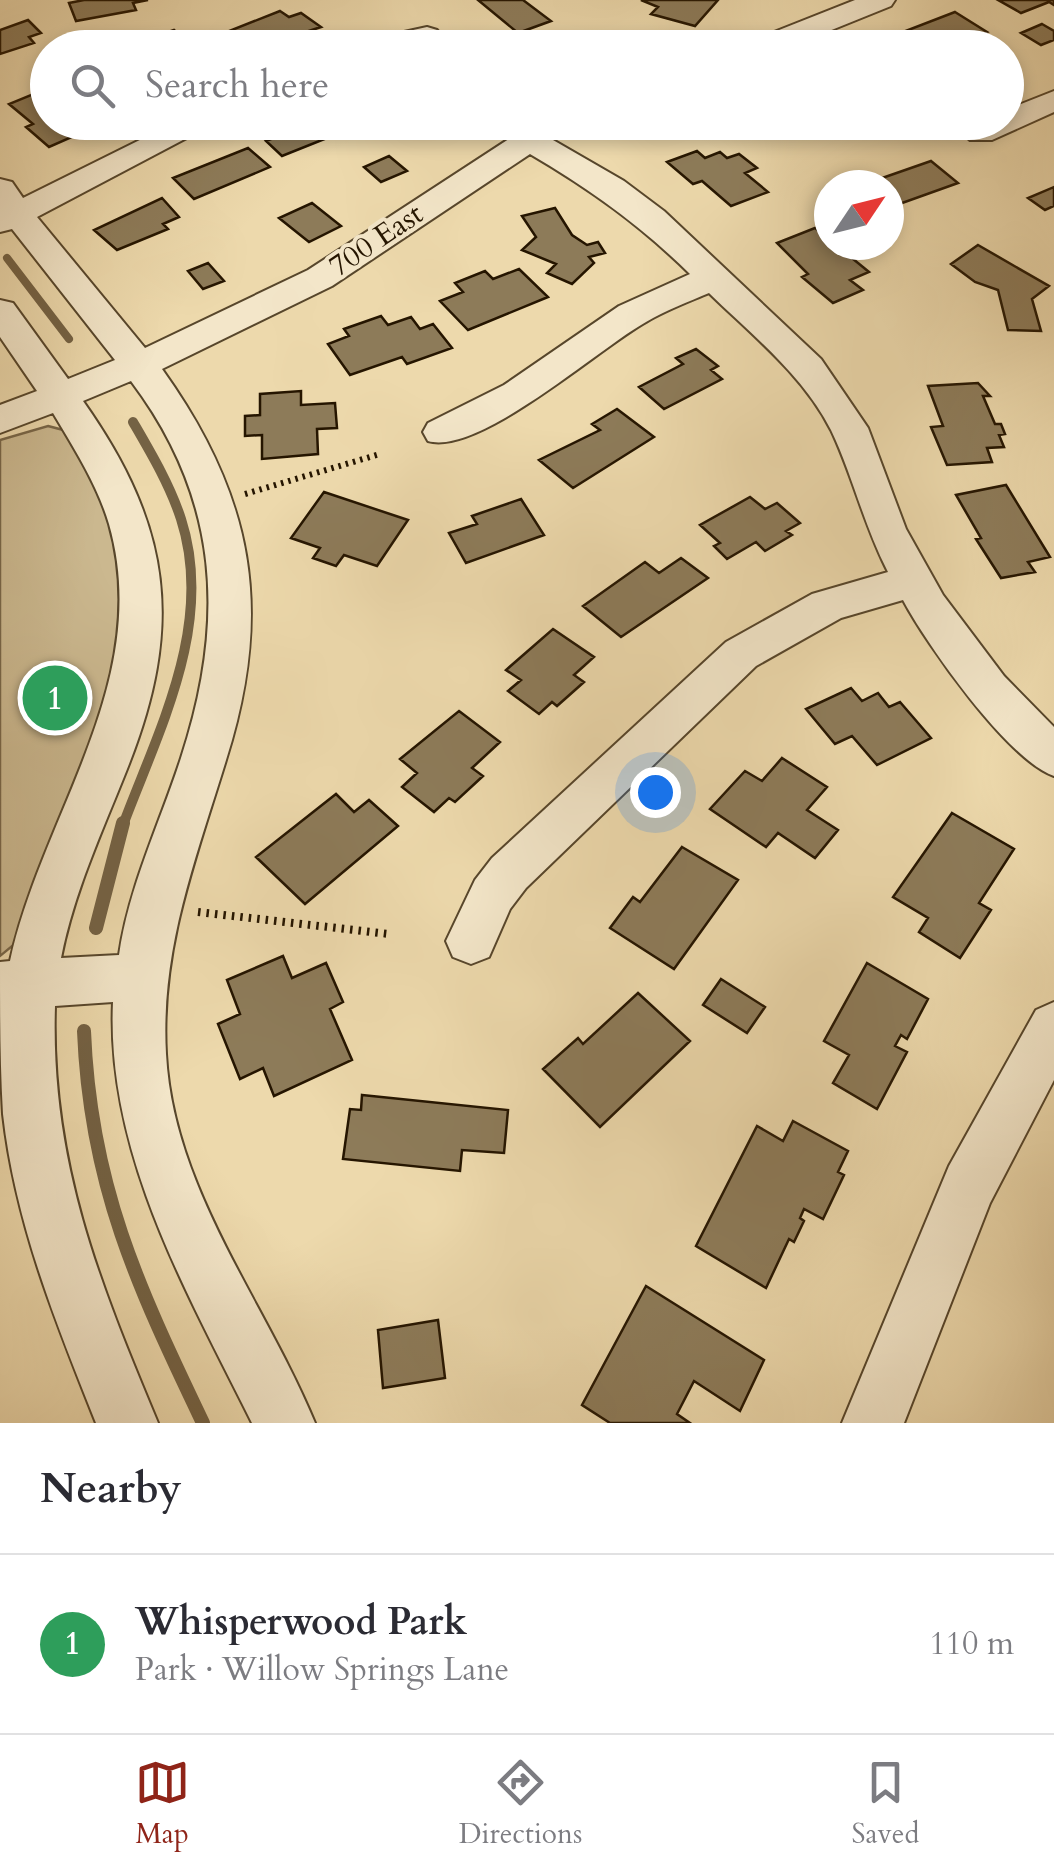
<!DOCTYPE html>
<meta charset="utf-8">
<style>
body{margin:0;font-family:Cardo,serif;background:#f7f7f7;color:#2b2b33}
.compass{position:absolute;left:814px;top:170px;width:90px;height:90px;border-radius:50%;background:#fff;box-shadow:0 5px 15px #0003;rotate:55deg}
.you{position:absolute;left:655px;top:792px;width:35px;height:35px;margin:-25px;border:8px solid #fff;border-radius:50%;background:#1a73e8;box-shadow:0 0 0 15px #1a73e833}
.badge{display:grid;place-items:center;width:65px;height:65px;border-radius:50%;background:#8f2418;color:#fff;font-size:32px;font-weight:700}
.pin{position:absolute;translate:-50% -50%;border:5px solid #fff;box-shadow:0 2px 10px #0006}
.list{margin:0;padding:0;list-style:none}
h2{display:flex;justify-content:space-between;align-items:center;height:130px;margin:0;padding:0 40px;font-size:42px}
h2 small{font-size:32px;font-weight:400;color:#7c7c81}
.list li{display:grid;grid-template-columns:65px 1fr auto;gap:30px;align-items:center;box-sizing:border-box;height:180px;padding:0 40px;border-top:2px solid #e1e1e2}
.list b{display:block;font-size:38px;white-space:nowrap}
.list p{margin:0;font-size:32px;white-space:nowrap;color:#7c7c81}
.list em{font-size:32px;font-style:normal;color:#7c7c81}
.icon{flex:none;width:55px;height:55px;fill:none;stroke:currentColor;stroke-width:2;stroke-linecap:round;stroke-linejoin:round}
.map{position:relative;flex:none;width:1054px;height:1423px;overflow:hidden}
.search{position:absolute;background:#fff;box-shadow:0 5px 15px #0003;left:30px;right:30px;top:30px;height:110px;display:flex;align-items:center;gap:25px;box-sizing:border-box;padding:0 35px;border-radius:55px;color:#7c7c81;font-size:38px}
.sheet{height:310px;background:#fff}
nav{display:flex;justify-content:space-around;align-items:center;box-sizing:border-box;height:140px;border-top:2px solid #e1e1e2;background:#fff;font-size:28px;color:#7c7c81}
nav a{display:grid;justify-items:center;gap:5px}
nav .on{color:#8f2418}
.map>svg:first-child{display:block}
.green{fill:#cbb88f;stroke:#786648;stroke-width:2.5}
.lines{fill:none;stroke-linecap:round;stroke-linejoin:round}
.stream-far2{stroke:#746244;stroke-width:8}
.stream-far1{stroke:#746244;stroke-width:10}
.stream{stroke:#746244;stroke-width:14}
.building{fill:#8d7b59;stroke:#251500;stroke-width:2.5}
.minor-casing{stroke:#57462b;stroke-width:4}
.path-far1{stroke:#251500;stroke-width:6;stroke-dasharray:2.5 5;stroke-linecap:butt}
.path{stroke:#251500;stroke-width:8;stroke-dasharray:2.5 6;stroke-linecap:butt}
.minor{fill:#f3e6c9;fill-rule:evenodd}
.labels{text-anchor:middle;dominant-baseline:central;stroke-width:8;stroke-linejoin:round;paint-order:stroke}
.far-street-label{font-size:30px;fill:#251500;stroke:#f3e6c9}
</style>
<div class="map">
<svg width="1054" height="1423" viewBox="0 0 1054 1423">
<rect width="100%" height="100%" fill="#edd9ac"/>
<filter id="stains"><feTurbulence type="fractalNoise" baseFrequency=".002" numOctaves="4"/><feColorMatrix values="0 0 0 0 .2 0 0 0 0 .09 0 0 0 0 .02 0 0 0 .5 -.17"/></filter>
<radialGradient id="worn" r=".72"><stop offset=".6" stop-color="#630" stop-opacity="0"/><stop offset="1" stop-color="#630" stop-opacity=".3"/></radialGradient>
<path class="green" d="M48 426 67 431 81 443 125 562 115 681 17 942 0 956V440Z"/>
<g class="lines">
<path class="stream-far2" d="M7 258 69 339"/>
<path class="stream-far1" d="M123 825C159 729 215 624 181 519 170 485 151 453 133 422"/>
<path class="stream" d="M96 928 123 823
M84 1031C90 1185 138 1287 203 1423"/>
</g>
<path class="building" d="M84 0H148L133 3 136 10 76 21 69 3Z
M478 0H523L551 21 518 33Z
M641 0H718L695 26 651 14 658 7Z
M998 0H1054V5L1049 2 1021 13Z
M280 11 289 17 301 13 321 27 257 48H237L219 35Z
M955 12 987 32 948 48H914L895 35Z
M28 20 41 33 29 37 34 43 0 54V30Z
M1042 24 1054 31V40L1041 45 1021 33Z
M174 30 184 39 164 46 154 37Z
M48 88V122H81L73 126 81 133 49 147 26 127 33 124 9 104Z
M295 122H346L352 128 282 156 266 141 301 127Z
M248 148 270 167 194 199 173 178Z
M697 151 705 158 720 152 727 158 739 154 757 168 745 173 768 192 731 206 702 181 693 184 667 162Z
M389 156 407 171 381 182 364 167Z
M931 161 958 183 891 207 889 185 865 184Z
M1054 187V206L1045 210 1028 198Z
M162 198 179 217 163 224 168 229 117 250 94 230Z
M312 203 341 226 309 242 279 218Z
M555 208 572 235 587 245 598 242 605 253 589 257 594 263 572 284 547 273 556 264 522 250 536 237 522 216Z
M815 228 829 239V245H836L869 272 850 280 863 290 833 303 802 277 808 274 777 243Z
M978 245 1049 286 1032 299 1041 331 1008 330 998 290 975 282 951 264Z
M208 263 224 281 203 289 188 271Z
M519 269 548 297 468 330 440 301 463 292 455 283 485 271 493 279Z
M381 316 388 325 411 317 420 329 433 324 452 348 407 364 402 357 350 375 328 344 349 336 344 329Z
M696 349 718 366 711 370 722 379 664 409 639 387 683 364 676 358Z
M978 383 990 396H983L995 424H1001L1005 434 999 435 1004 447 987 448 992 462 947 465 931 427 943 426 928 386Z
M301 391V405L335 403 337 428 317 429 318 454 262 459V435L245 436V416L260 415V394Z
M617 409 654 437 573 488 539 460 600 430 592 424Z
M1006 485 1050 557 1028 562 1035 572 1001 578 976 539 981 538 956 495Z
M324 492 408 520 377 566 344 555 336 566 313 558 320 548 291 538Z
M750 497 765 509 777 503 800 523 786 531 792 535 765 551 756 542 727 559 714 546 720 543 700 525Z
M521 499 544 535 466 563 449 533 477 524 472 516Z
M681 558 708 578 621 637 583 606 645 562 659 573Z
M553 629 594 657 574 675 584 682 557 706 552 702 539 714 508 691 521 680 506 670Z
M851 688 862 701 878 693 889 707 900 702 931 738 877 765 852 736 835 744 806 709Z
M459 711 500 742 472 768 483 776 455 802 449 798 434 812 402 787 417 773 400 759Z
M782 758 827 787 807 810 838 830 815 858 778 833 766 847 710 809 745 771 762 781Z
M336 794 354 812 369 800 398 826 305 904 256 857Z
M952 813 1014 849 979 903 991 910 960 958 919 932 928 918 893 897Z
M682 847 738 880 674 969 610 928 633 897 640 902Z
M283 956 292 978 326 963 343 1002 330 1009 352 1060 274 1096 263 1068 240 1079 218 1024 240 1014 227 980Z
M867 963 928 999 907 1039 901 1035 895 1046 907 1052 877 1109 833 1083 849 1055 824 1041Z
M721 979 765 1007 747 1033 703 1005Z
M638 993 690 1041 600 1127 543 1069 578 1038 583 1044Z
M362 1095 508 1110 504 1153 462 1150 460 1171 343 1159 350 1109 361 1110Z
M793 1121 848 1151 838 1172 844 1175 823 1219 804 1209 800 1218 804 1221 794 1242 789 1239 766 1288 696 1246 757 1126 783 1141Z
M646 1286 764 1360 740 1411 694 1381 677 1414 690 1423H610L582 1405Z
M438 1320 445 1378 383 1388 378 1330Z"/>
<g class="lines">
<defs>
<path id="minor" d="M855 0H895L891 6 787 48H744L749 42Z
M427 27 437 30 442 36 437 42 414 48H353L358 42Z
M1054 91V112L992 140H970L950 122H1006V110Z
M176 122H217L37 217 145 348 308 270 518 133 539 122H578L553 140 624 181 664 211 821 359 868 428 906 529 943 595 1004 676 1054 727V776C1008 760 927 645 903 600L841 618 756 666 526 888 510 909 489 957 471 964 453 957 446 941 475 880 492 858 726 642 812 594 888 572C864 526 853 476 831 430 803 375 752 335 709 293 688 302 666 310 646 322 599 348 479 456 428 441L423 432 428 423 504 385 619 306 690 274C640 225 590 189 530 154L332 286 162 369C253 496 274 609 226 760 196 858 160 949 166 1054 173 1189 265 1302 315 1423H252C187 1292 106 1153 113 1002L55 1006C50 1161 99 1282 158 1423H96C56 1323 15 1222 3 1114 0 1062 0 1012 0 962L10 961C42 814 154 681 109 524 99 490 80 458 62 428L53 413 0 433V405L37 391 0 337V300L13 303 68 379 115 360 12 229 0 232V179L12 182 23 198ZM131 381C220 499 226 621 181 758 160 823 129 886 119 955L61 958C74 892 102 832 127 769 184 626 172 527 83 401Z
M1054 1002V1080L990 1203 904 1423H842L949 1166 1036 1010Z"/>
</defs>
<use href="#minor" class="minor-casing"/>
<path class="path-far1" d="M245 494 380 454"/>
<path class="path" d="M198 912 389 934"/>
<use href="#minor" class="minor"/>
</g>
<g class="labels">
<g class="far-street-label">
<text transform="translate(376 240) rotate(-34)">700 East</text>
</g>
</g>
<rect width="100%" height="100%" filter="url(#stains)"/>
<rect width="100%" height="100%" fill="url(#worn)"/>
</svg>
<svg class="compass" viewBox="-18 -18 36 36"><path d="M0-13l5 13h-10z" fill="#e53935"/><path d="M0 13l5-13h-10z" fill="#7c7c81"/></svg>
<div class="you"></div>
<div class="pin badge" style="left:55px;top:698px;background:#2e9e5b">1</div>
<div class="search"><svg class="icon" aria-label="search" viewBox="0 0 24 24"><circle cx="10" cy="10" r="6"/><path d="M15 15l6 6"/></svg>Search here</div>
</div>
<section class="sheet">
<h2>Nearby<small></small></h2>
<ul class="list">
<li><span class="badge" style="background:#2e9e5b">1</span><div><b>Whisperwood Park</b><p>Park · Willow Springs Lane</p></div><em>110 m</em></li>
</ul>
</section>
<nav>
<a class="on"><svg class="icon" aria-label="map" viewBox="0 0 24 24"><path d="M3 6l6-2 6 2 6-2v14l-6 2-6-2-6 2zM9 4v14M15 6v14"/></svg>Map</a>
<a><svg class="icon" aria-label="directions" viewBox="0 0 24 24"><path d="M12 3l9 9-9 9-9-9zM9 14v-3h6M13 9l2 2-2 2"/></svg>Directions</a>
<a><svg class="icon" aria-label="saved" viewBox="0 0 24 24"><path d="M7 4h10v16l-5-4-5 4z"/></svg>Saved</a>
</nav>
